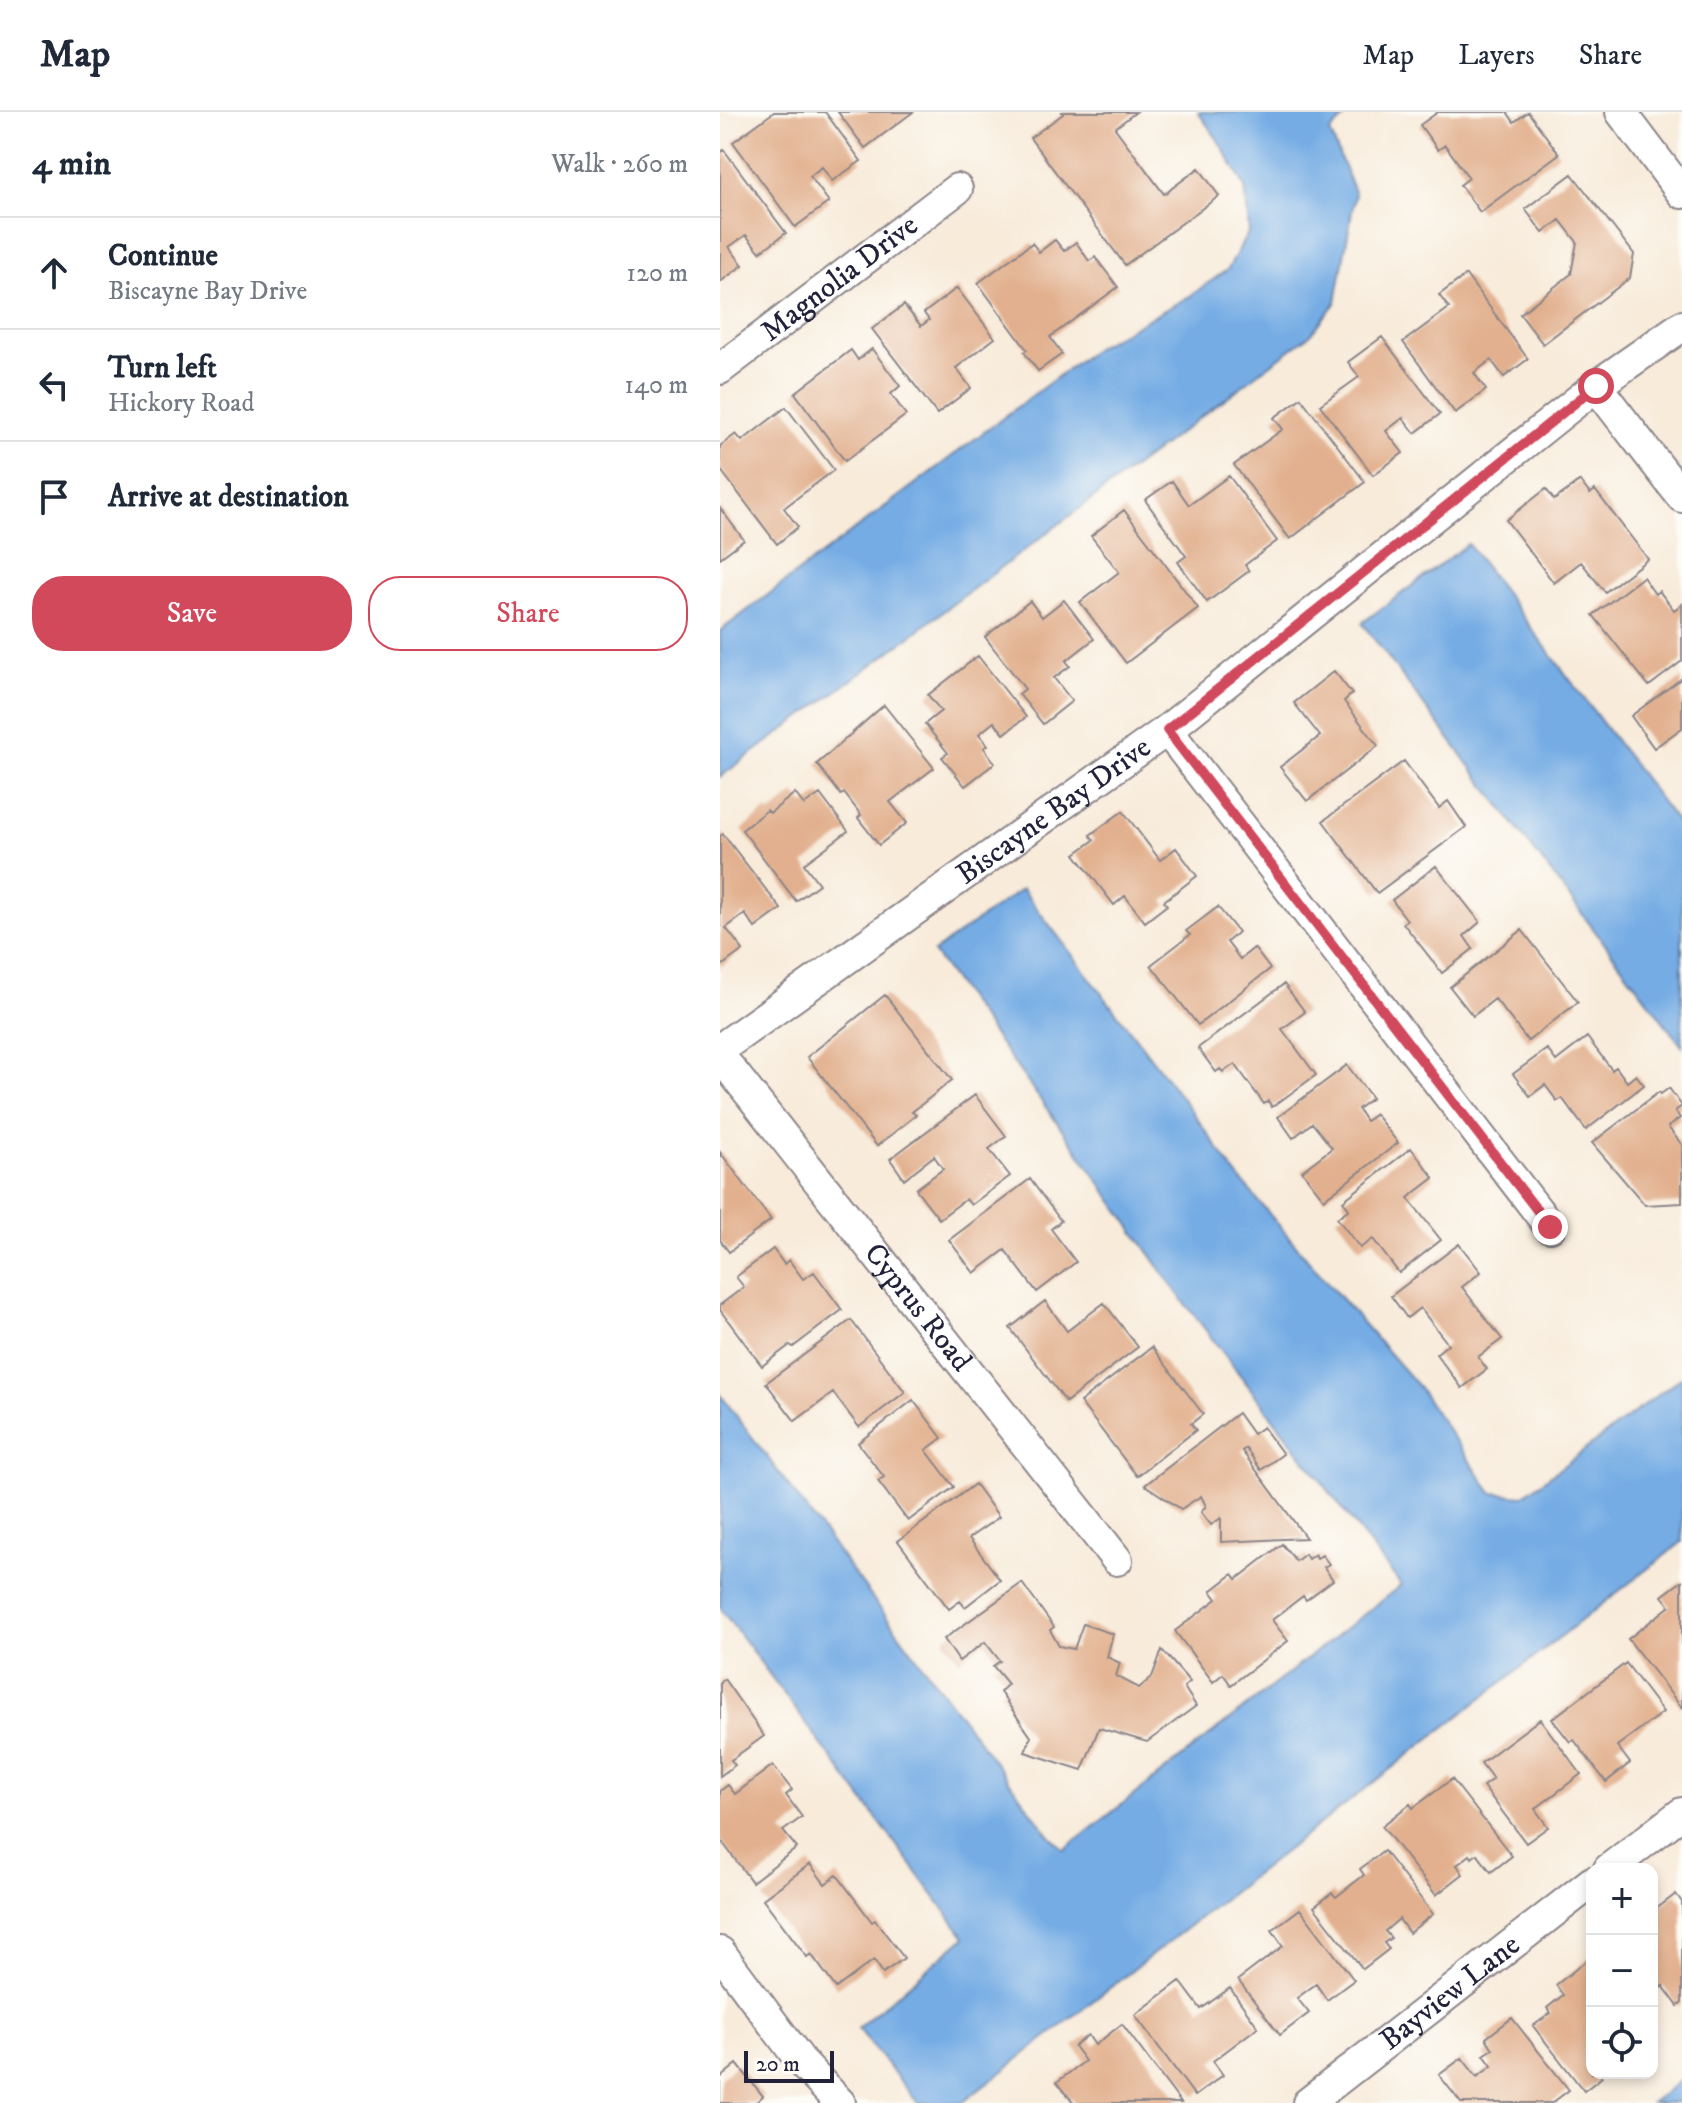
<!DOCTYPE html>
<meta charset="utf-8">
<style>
body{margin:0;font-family:"IM FELL DW Pica",serif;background:#f6f6f7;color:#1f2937}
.controls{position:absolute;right:24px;bottom:24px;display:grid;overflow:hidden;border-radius:16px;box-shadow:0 4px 12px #0003}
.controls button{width:72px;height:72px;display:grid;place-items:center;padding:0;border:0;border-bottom:2px solid #e0e1e3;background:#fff;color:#1f2937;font:40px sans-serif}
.scale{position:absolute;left:24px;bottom:20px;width:90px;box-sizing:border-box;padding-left:8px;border:4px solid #22223b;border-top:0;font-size:22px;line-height:28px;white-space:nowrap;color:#22223b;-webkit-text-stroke:6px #fdfcf7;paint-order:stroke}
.stop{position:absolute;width:24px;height:24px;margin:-18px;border:6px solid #d1495b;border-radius:50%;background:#fff}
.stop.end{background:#d1495b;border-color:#fff;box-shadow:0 2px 8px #0008}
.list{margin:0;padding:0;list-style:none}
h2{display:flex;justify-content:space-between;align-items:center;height:104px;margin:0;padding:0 32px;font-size:34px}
h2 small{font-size:26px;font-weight:400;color:#747a83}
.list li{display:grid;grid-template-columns:52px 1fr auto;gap:24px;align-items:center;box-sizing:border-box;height:112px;padding:0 32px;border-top:2px solid #e0e1e3}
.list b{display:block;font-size:30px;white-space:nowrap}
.list p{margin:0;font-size:26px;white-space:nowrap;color:#747a83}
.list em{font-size:26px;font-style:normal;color:#747a83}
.actions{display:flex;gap:16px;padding:24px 32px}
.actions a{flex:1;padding:18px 0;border:2px solid #d1495b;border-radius:32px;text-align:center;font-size:28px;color:#d1495b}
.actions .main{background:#d1495b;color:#fff}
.icon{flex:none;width:44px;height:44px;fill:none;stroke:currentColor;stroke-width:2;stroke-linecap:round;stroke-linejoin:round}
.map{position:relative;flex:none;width:962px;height:1991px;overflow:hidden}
header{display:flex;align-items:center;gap:48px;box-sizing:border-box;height:112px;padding:0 40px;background:#fff;border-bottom:2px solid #e0e1e3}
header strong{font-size:38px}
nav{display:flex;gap:44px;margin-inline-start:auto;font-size:28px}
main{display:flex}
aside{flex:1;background:#fff}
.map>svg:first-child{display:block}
.water{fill:#75ace4;stroke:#4c6790;stroke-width:2}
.building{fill:#e2b08e}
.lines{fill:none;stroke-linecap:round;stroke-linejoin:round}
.minor-casing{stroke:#8d868a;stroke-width:34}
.minor{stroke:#fff;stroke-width:30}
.route{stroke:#d1495b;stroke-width:10}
.labels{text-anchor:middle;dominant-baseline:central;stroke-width:7;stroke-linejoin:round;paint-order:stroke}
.street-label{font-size:30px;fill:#22223b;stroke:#fdfcf7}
</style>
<header>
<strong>Map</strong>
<nav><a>Map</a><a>Layers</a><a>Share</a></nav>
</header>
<main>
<aside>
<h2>4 min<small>Walk · 260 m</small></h2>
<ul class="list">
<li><svg class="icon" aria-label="ahead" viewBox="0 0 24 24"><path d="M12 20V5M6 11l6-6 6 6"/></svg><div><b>Continue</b><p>Biscayne Bay Drive</p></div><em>120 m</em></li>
<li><svg class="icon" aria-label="left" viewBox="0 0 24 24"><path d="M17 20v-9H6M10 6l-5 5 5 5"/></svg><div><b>Turn left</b><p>Hickory Road</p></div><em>140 m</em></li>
<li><svg class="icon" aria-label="arrive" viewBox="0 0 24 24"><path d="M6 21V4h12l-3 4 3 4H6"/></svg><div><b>Arrive at destination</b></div></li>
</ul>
<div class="actions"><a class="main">Save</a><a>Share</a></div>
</aside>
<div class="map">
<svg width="962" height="1991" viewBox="0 0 962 1991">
<rect width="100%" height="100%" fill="#fdfcf7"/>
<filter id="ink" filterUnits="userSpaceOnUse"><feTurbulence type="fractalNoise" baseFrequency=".0125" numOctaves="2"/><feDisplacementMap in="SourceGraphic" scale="16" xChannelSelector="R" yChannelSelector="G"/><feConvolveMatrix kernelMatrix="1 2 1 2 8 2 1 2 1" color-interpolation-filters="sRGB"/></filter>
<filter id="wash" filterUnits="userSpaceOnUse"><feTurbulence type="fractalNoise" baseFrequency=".006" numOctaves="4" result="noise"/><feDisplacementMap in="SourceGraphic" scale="32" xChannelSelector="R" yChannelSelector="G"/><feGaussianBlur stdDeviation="1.8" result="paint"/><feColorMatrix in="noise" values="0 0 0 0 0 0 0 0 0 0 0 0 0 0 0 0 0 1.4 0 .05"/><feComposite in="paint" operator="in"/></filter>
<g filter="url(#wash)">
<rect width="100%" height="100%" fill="#f8ebda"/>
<path class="water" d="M478 0H630L610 20 635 82 616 190 591 222 160 547 0 665V519L377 235 470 184 508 157 529 119 525 74 498 28Z
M748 432 962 717V934L642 511Z
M302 777 471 998 515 1061 605 1168 697 1273 772 1381 803 1384 962 1265V1430L242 1991H198L138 1916 245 1825 0 1496V1282L330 1724 344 1738 681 1473 458 1182 354 1034 213 840Z
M962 1967V1991H931Z"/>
<g id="blocks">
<path class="building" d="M54 0H105L141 49 112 69 102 55 90 64 109 90 75 115 13 30Z
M118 0H193L145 36Z
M342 0H416L395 16 444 82 479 56 499 84 405 153 310 26 343 2Z
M718 0H787L794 10 808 0 839 42 760 100 740 73 749 66 725 33 718 38 700 13Z
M4 38 66 121 40 140 26 123 9 135 23 153 0 170V41Z
M852 62 914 142 910 166 823 232 800 202 851 162 857 130 840 108 823 121 805 97Z
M335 128 344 139 356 130 369 149 375 145 398 175 330 225 342 242 318 259 304 240 307 238 258 171 312 131 319 140Z
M746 163 808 247 784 265 771 248 754 261 766 278 735 301 683 230 729 196 719 183Z
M237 176 275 226 236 256 251 276 217 302 152 217 184 193 201 214 209 208 204 201Z
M662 225 720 302 695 321 683 306 666 319 683 341 653 363 600 293 639 265 628 250Z
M152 237 180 274 171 282 186 303 125 349 75 281 131 238 138 248Z
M581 286 645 370 570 427 514 353 563 317 554 306Z
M66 295 114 358 64 396 78 415 57 432 0 357V334L16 322 22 329Z
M509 364 557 429 525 453 529 459 487 490 458 450 466 444 425 388 452 369 469 393Z
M860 369 870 382 875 378 928 447 885 480 861 450 834 471 786 408 826 377 834 388Z
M0 396 24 428 0 446Z
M404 398 478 496 406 551 360 490 399 460 371 424Z
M923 465 935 482 939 479 954 498 962 492V549L929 574 873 503Z
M344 488 374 527 346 549 350 554 334 566 352 589 323 612 299 582 305 577 265 525 310 489 322 505Z
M258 544 306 605 284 622 274 610 259 622 268 633 264 636 275 651 245 674 222 645 228 641 205 612 221 599 208 583Z
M614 559 632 582 624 589 658 634 587 689 560 655 600 624 574 591Z
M962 566V616L934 636 911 604Z
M164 593 214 656 170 690 187 711 159 733 138 706 141 703 124 681 121 683 97 652Z
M684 649 719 696 728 689 746 715 657 781 603 709Z
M75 681 84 693 100 682 128 719 84 752 99 772 76 789 22 718 47 698 50 701Z
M403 699 440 748 456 736 477 764 444 789 447 793 425 810 405 784 394 793 355 742 374 728 370 723Z
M3 722 61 797 35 816 25 802 6 816 23 838 0 855V724Z
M716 754 760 810 744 824 753 837 722 861 683 811 687 808 672 788Z
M498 795 518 820 507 830 520 847 534 836 550 857 478 913 431 853 470 823 466 819Z
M802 818 858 890 808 929 775 887 753 904 730 875Z
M564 872 585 900 562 917 596 963 552 995 548 989 544 992 515 952 503 960 500 957 496 960 478 936Z
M165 883 232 968 192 1000 196 1003 157 1034 87 945Z
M867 925 892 958 896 955 907 970 916 963 924 973 866 1018 842 986 837 989 825 973 810 984 793 962 827 937 836 949Z
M627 953 652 986 638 997 646 1009 655 1002 678 1031 604 1087 582 1059 612 1036 592 1011 573 1026 558 1005Z
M949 976 962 994 955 999 960 1006 948 1015 962 1033V1091L925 1093 872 1031 939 980 941 982Z
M255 983 286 1024 269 1037 290 1064 251 1093 246 1087 219 1107 196 1077 223 1057 214 1044 184 1067 170 1047Z
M691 1036 714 1066 688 1086 721 1128 679 1161 653 1127 640 1136 617 1106 629 1097 623 1089Z
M0 1040 51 1108 9 1140 0 1128Z
M310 1067 341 1109 331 1117 356 1150 317 1180 285 1138 254 1161 229 1128Z
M739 1132 761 1160 742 1175 782 1227 758 1245 767 1257 742 1276 716 1242 728 1232 700 1196 687 1206 671 1184Z
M53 1137 64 1152 69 1148 83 1167 94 1160 122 1198 73 1235 70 1233 42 1254 0 1198V1193L24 1175 16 1165Z
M325 1189 347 1219 384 1191 418 1235 346 1290 290 1216Z
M131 1208 185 1280 139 1315 113 1281 75 1309 46 1271Z
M432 1235 483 1302 471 1312 476 1318 417 1364 360 1290Z
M193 1288 222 1326 206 1338 234 1375 188 1409 158 1369 164 1365 138 1331Z
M518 1301 533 1322 543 1315 563 1342 541 1358 526 1336 522 1339 586 1426 501 1430V1406L491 1413 481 1400 486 1394 481 1384 461 1397 425 1373Z
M255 1372 279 1405 249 1426 280 1468 245 1495 240 1489 229 1497 178 1429Z
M562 1432 576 1449 585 1442 588 1447 595 1442 597 1446 602 1443 609 1452 604 1455 613 1468 586 1488 583 1484 552 1508 568 1529 511 1573 503 1562 493 1570 455 1519 497 1487 491 1479 513 1462 517 1467Z
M962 1469V1596L908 1527 950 1494 942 1484Z
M302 1471 334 1515 330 1518 339 1534 354 1537 363 1512 393 1522 387 1545 400 1551 396 1564 419 1576 432 1565 442 1538 470 1570 464 1575 476 1594 427 1630 379 1616 362 1658 305 1640 311 1625 280 1580 288 1572 273 1554 280 1549 265 1530 239 1549 224 1527Z
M906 1551 943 1600 897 1634 910 1651 886 1670 854 1628 850 1630 832 1607Z
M4 1567 44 1624 11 1648 15 1653 0 1664V1570Z
M820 1607 861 1662 815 1697 828 1715 806 1731 763 1674 773 1667 761 1651Z
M53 1653 72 1678 66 1683 82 1705 63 1719 77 1736 32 1770 0 1727V1679L8 1673 15 1682Z
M732 1667 792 1744 771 1760 757 1742 752 1746 750 1743 737 1753 743 1762 716 1783 662 1714 690 1692 693 1696Z
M664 1739 713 1802 689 1821 679 1807 665 1819 671 1826 664 1831 669 1837 643 1857 594 1795 612 1781 616 1785 644 1763 640 1757Z
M90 1752 105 1772 117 1763 152 1810 155 1808 184 1846 163 1861 154 1848 116 1876 91 1842 87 1845 43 1787Z
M956 1782 962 1790V1891L958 1894 943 1874 932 1882V1800Z
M580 1797 634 1868 607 1888 596 1872 577 1886 589 1901 560 1923 518 1868 563 1834 552 1818Z
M872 1844V1961H879L882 1965 864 1979 813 1914 831 1901 827 1896 843 1883 836 1873Z
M460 1869 481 1897 510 1876 538 1915 493 1949 503 1963 475 1984 415 1903Z
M792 1906 849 1978 832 1991H741L719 1963 742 1946 757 1965 772 1954 764 1943 773 1937 766 1926Z
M402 1912 461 1991H354L337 1970 365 1949 354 1934 368 1923 375 1933Z
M17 1952 43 1984 35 1991H0V1966Z"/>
</g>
</g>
<g filter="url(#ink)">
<use href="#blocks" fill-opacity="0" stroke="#8d868a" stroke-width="2"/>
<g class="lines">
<defs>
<g id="minor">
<path d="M901 0 962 81"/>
<path id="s1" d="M0 257 237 77"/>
<path d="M876 274 962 385"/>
<path d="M447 618 830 1115"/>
<path id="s2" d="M0 937 447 618 876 274 962 214"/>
<path id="s3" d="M0 944 397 1448"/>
<path d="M889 1757 962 1701"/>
<path d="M0 1840 83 1952 120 1991"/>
<path id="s4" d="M588 1991 872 1770"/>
</g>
</defs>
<use href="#minor" class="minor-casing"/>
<use href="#minor" class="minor"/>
</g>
</g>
<g class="lines" filter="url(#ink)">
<path class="route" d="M830 1115 447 618 876 274"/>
</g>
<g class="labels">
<g class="street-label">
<text stroke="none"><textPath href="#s1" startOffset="150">Magnolia Drive</textPath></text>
<text stroke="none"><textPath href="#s2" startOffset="410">Biscayne Bay Drive</textPath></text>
<text stroke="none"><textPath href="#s3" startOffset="320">Cyprus Road</textPath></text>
<text stroke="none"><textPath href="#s4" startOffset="180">Bayview Lane</textPath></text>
</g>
</g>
</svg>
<div class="controls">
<button>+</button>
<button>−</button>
<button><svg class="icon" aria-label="locate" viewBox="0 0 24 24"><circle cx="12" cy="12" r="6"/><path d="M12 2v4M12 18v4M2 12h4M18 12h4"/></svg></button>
</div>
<div class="scale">20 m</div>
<div class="stop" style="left:876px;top:274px"></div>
<div class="stop end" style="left:830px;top:1115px"></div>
</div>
</main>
